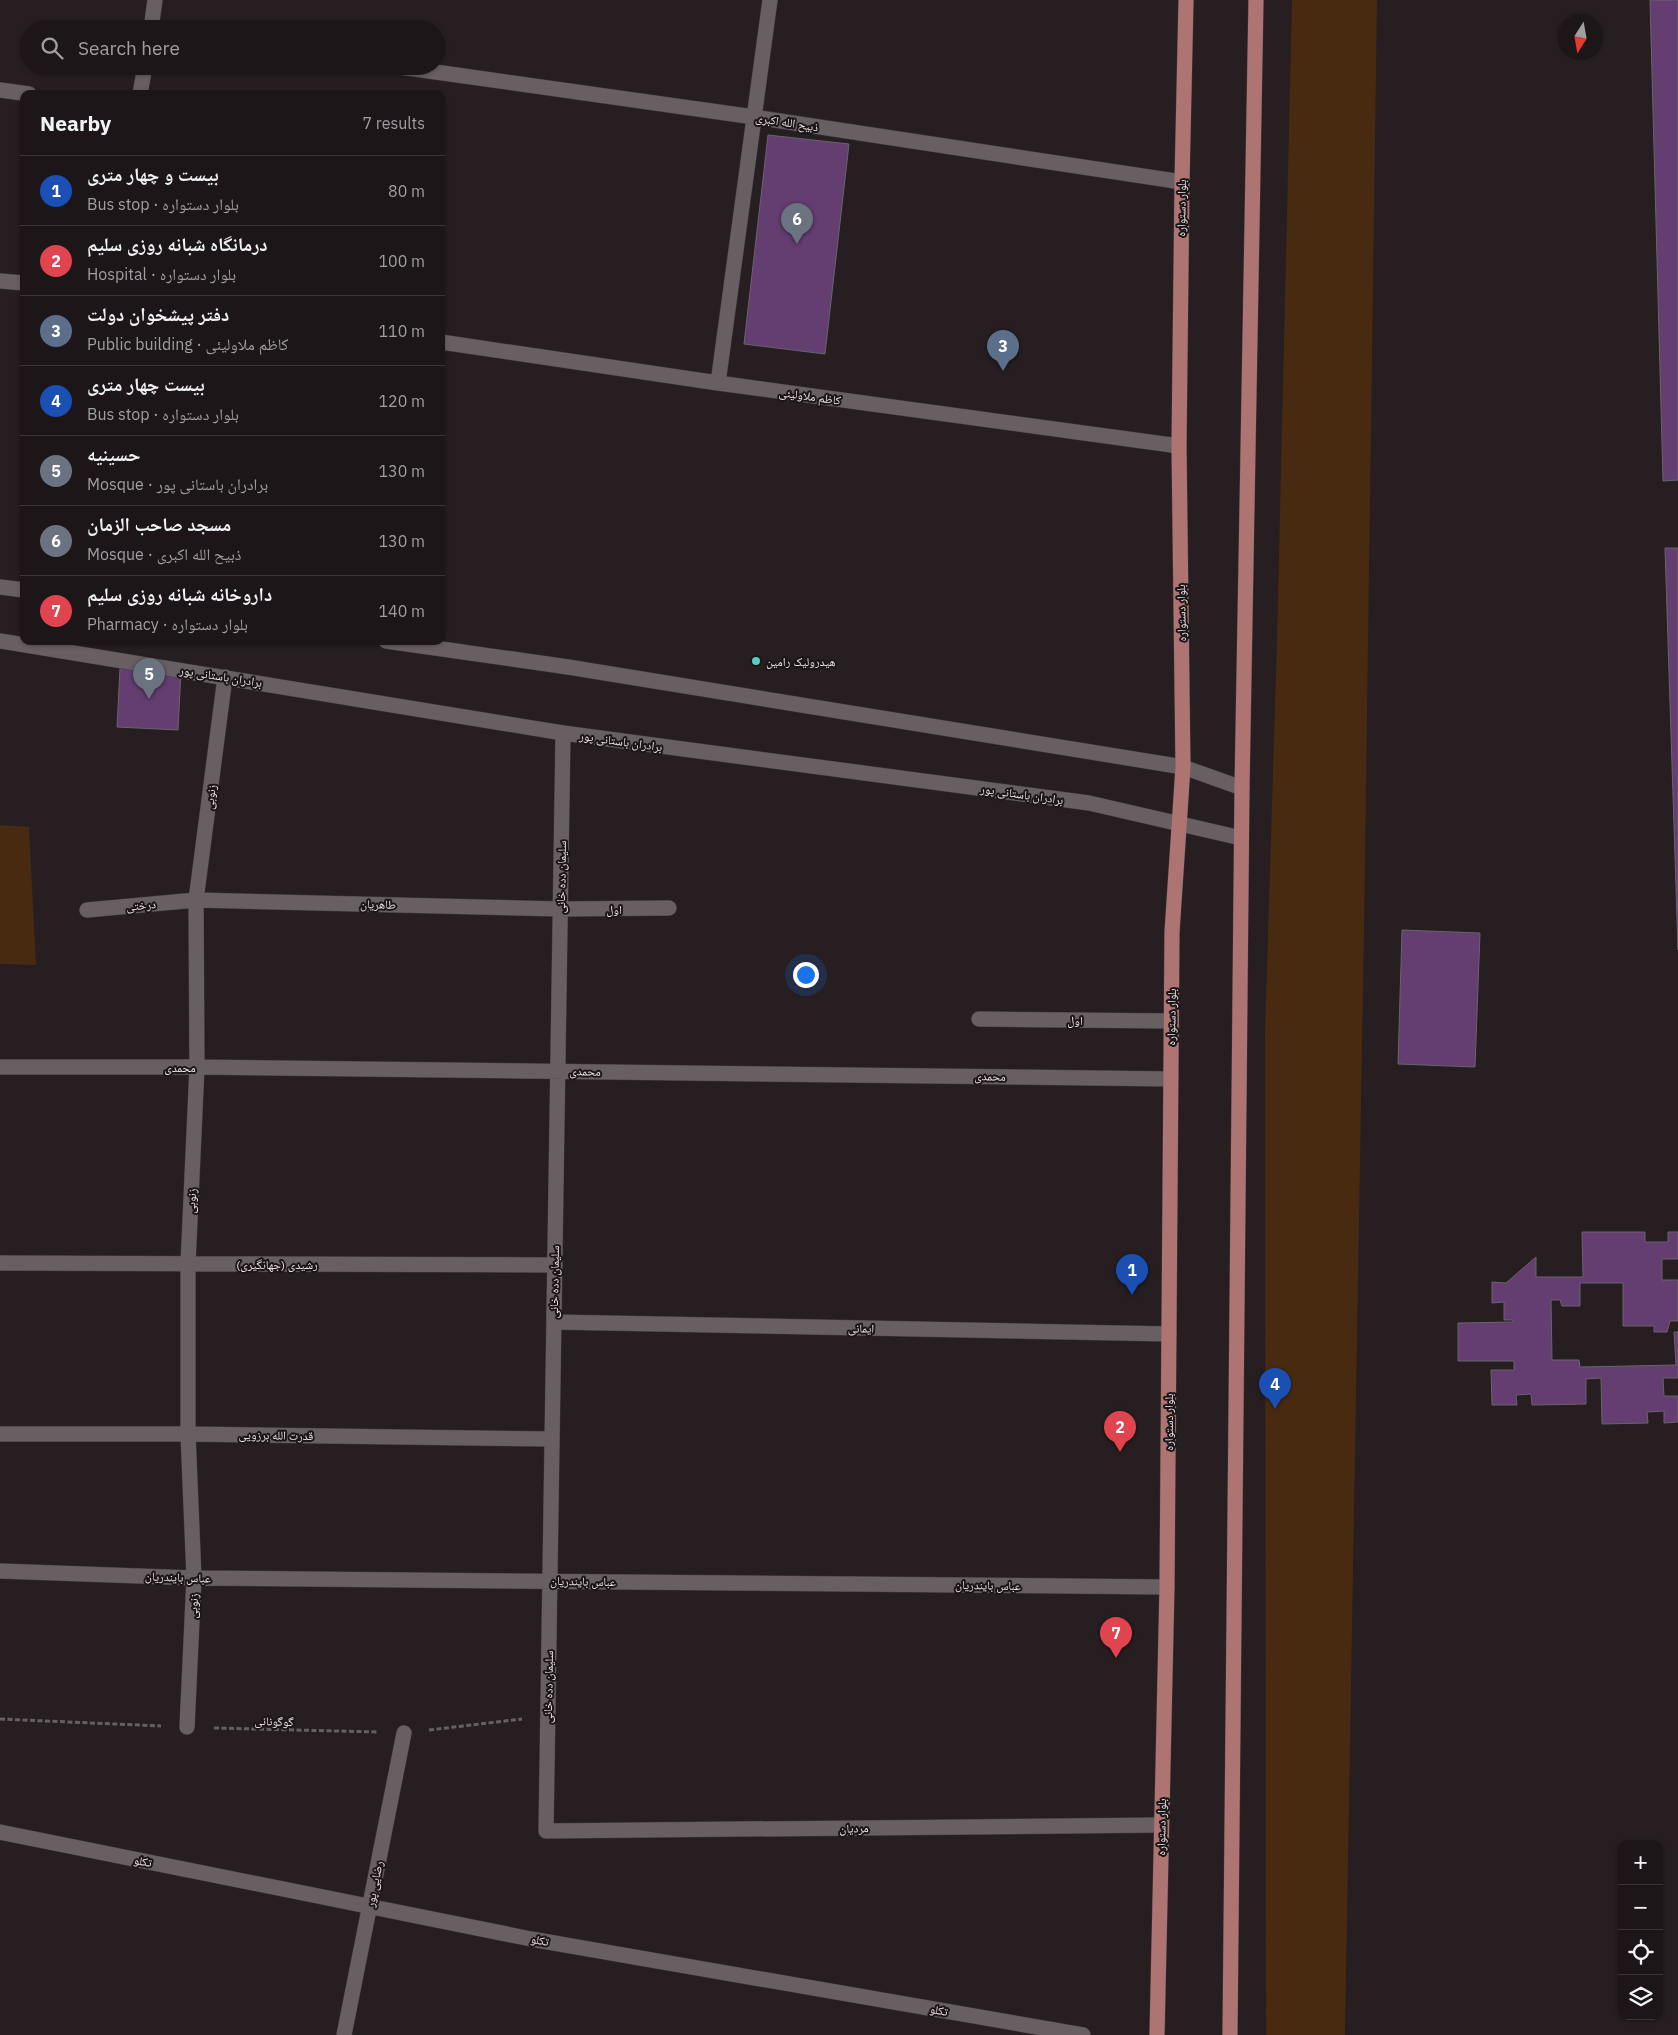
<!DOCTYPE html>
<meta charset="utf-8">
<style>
body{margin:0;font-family:"IBM Plex Sans","Noto Naskh Arabic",sans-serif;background:#251f22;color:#f1f3f6}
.controls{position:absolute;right:15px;bottom:15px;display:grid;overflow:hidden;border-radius:10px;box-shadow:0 1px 4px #0004}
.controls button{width:45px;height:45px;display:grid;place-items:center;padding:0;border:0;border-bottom:1px solid #3a3538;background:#1c1619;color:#f1f3f6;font:25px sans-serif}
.compass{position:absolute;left:1558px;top:15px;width:45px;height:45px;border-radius:50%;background:#1c1619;box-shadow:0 1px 4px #0004;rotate:191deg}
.you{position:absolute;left:805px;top:974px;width:18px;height:18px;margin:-12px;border:4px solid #fff;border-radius:50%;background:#1a73e8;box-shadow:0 0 0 8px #1a73e833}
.badge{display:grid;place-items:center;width:32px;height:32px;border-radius:50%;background:#1a73e8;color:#fff;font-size:16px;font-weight:700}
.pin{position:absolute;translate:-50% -41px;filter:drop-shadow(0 1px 2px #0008)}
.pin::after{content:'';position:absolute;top:26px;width:18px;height:15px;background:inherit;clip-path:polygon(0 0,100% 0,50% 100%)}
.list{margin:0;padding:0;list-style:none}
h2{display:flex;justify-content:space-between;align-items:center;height:65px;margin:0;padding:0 20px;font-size:21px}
h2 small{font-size:16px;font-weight:400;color:#a09fa2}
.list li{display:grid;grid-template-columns:32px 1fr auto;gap:15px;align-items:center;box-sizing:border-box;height:70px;padding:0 20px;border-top:1px solid #3a3538}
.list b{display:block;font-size:19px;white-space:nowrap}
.list p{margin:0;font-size:16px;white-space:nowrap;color:#a09fa2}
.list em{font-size:16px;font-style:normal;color:#a09fa2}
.icon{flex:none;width:28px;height:28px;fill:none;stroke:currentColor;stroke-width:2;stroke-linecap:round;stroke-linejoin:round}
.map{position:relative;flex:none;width:1678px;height:2035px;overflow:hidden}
.search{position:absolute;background:#1c1619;box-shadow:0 1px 4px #0004;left:20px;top:20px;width:425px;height:55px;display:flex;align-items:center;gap:12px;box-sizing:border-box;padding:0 18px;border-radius:28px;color:#a09fa2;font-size:19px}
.panel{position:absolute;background:#1c1619;box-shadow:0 1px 4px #0004;left:20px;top:90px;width:425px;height:555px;border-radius:10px}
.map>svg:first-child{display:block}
.green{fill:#482a11}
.building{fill:#643d71;stroke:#69646b}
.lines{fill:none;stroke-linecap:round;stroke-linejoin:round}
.minor-casing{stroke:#3f393c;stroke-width:16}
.tertiary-casing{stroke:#3f393c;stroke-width:16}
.primary-casing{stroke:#3f393c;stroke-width:16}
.path{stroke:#676063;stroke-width:3;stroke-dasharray:5 2.5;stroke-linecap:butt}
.minor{stroke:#685f63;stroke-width:15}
.tertiary{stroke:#685f63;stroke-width:15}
.primary{stroke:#ad7472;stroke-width:15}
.poi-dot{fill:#5acebd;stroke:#1c1518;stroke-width:2}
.labels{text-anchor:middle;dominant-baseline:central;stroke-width:4;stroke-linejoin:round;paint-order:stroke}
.street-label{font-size:12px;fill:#ebe6e8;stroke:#1c1518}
.poi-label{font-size:12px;fill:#ebe6e8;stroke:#1c1518;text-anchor:start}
</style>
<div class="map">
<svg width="1678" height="2035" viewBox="0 0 1678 2035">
<rect width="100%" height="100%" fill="#261e21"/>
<path class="green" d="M1292 0H1377L1364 931 1345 2035H1266L1265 1032 1277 640Z
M0 825 29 827 36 965 0 964Z"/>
<path class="building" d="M1650 0H1678V480L1663 481Z
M768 135 849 144 825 354 744 344Z
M1665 548H1678V950Z
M120 668 181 671 178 730 117 727Z
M1402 930 1480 933 1475 1067 1398 1064Z
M1582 1232H1645V1242H1668V1232H1678V1259H1662V1280H1678V1321H1670L1667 1332H1654V1326H1623V1283H1580V1306H1562L1560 1300H1551L1552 1360H1579L1580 1367 1676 1365 1674 1332H1678V1378H1663L1664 1396H1678V1422L1664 1423V1411L1647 1412 1648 1423 1602 1424 1601 1378 1586 1379V1404L1532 1405 1531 1394 1516 1395 1517 1405H1492L1491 1370H1514V1361H1458V1323L1513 1322V1320H1504V1302L1492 1303V1282L1506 1283 1536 1257V1277H1583Z"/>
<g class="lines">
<defs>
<path id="minor" d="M151 29 155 0
M393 66 754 117 1182 182
M0 90 29 94
M140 94 145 66
M0 281 24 283
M441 342 718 383 1179 446
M718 383 770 0
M563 733 546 1831 1161 1825
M87 910 196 900 560 909 669 908
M979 1019 1171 1021
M0 1067H197L1171 1079
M0 1263 555 1265
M554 1322 1169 1334
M0 1434H188L552 1439
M0 1571 194 1578 1167 1587
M187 1727 194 1578 188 1434V1264L197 1067 196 900 225 677
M0 1832 531 1939 1083 2035
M344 2035 404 1733"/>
<path id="tertiary" d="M0 587 24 590
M0 641 563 733 1089 803 1241 838
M386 641 568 667 1183 767 1242 788"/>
<path id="primary" d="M1157 2035 1167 1587 1172 932 1183 767 1179 446 1182 182 1186 0
M1230 2035 1242 788 1256 0"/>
</defs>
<use href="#minor" class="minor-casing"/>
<use href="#tertiary" class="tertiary-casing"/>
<use href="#primary" class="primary-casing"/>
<path class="path" d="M0 1719 161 1726
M214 1728 378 1732
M429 1730 522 1719"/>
<use href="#minor" class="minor"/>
<use href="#tertiary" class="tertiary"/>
<use href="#primary" class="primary"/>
</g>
<circle class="poi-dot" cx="756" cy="661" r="5"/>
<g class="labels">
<g class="street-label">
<text transform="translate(787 122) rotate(9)">ذبیح الله اکبری</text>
<text transform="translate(1181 208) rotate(-89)">بلوار دستواره</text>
<text transform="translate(810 396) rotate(8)">کاظم ملاولیئی</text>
<text transform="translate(1181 613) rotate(-91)">بلوار دستواره</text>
<text transform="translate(221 676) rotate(9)">برادران باستانی پور</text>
<text transform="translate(621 741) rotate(8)">برادران باستانی پور</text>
<text transform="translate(1022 794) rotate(8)">برادران باستانی پور</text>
<text transform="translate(210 797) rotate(-83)">زنوبی</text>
<text transform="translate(561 877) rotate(-89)">سلیمان دده خانی</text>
<text transform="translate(378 904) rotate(1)">طاهریان</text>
<text transform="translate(141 905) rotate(-5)">درختی</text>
<text x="614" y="909">اول</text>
<text transform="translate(1171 1017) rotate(-89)">بلوار دستواره</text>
<text x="1075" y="1020">اول</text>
<text x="180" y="1067">محمدی</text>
<text transform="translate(585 1071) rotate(1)">محمدی</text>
<text transform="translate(990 1076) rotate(1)">محمدی</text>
<text transform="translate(191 1201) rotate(-87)">زنوبی</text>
<text x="277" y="1264">رشیدی (جهانگیری)</text>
<text transform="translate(554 1282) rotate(-89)">سلیمان دده خانی</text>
<text transform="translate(861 1328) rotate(1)">ایمانی</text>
<text transform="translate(1168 1422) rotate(-90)">بلوار دستواره</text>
<text transform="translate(276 1435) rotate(1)">قدرت الله برزویی</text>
<text transform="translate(178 1577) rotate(2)">عباس بایندریان</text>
<text transform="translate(583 1581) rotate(1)">عباس بایندریان</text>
<text transform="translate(988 1585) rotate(1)">عباس بایندریان</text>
<text transform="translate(193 1606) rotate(-87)">زنوبی</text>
<text transform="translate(548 1687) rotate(-89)">سلیمان دده خانی</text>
<text transform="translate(274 1721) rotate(2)">گوگونانی</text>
<text transform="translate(1161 1827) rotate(-89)">بلوار دستواره</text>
<text transform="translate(854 1828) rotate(-1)">مردیان</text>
<text transform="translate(143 1861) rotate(11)">تکلو</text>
<text transform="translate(374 1884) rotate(-79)">رضایی پور</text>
<text transform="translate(540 1940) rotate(10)">تکلو</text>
<text transform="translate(939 2010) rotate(10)">تکلو</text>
</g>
<g class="poi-label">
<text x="766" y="661">هیدرولیک رامین</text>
</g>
</g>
</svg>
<div class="controls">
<button>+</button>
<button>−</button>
<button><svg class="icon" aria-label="locate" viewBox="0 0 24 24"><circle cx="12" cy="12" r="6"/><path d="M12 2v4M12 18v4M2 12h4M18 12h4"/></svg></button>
<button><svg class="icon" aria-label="layers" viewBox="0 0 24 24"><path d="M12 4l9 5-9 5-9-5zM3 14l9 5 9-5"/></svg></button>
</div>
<svg class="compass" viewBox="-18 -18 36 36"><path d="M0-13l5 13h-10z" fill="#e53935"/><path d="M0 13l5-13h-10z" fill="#a09fa2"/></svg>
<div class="you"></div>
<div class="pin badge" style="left:1132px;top:1295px;background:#1a4fb4">1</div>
<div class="pin badge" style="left:1120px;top:1452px;background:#e0444e">2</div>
<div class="pin badge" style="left:1003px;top:371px;background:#5c6f8a">3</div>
<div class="pin badge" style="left:1275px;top:1409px;background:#1a4fb4">4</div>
<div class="pin badge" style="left:149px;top:699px;background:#6b7280">5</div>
<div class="pin badge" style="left:797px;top:244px;background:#6b7280">6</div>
<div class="pin badge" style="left:1116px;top:1658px;background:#e0444e">7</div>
<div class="search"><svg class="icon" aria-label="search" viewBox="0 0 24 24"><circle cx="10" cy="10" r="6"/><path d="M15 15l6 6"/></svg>Search here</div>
<section class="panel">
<h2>Nearby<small>7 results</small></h2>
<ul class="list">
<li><span class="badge" style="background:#1a4fb4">1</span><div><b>بیست و چهار متری</b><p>Bus stop · بلوار دستواره</p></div><em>80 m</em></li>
<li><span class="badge" style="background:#e0444e">2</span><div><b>درمانگاه شبانه روزی سلیم</b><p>Hospital · بلوار دستواره</p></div><em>100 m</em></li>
<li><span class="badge" style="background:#5c6f8a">3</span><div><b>دفتر پیشخوان دولت</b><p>Public building · کاظم ملاولیئی</p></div><em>110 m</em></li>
<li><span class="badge" style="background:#1a4fb4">4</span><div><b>بیست چهار متری</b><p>Bus stop · بلوار دستواره</p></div><em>120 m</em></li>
<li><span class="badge" style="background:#6b7280">5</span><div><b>حسینیه</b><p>Mosque · برادران باستانی پور</p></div><em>130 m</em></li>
<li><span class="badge" style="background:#6b7280">6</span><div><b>مسجد صاحب الزمان</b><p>Mosque · ذبیح الله اکبری</p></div><em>130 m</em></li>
<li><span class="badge" style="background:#e0444e">7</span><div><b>داروخانه شبانه روزی سلیم</b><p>Pharmacy · بلوار دستواره</p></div><em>140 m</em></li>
</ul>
</section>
</div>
